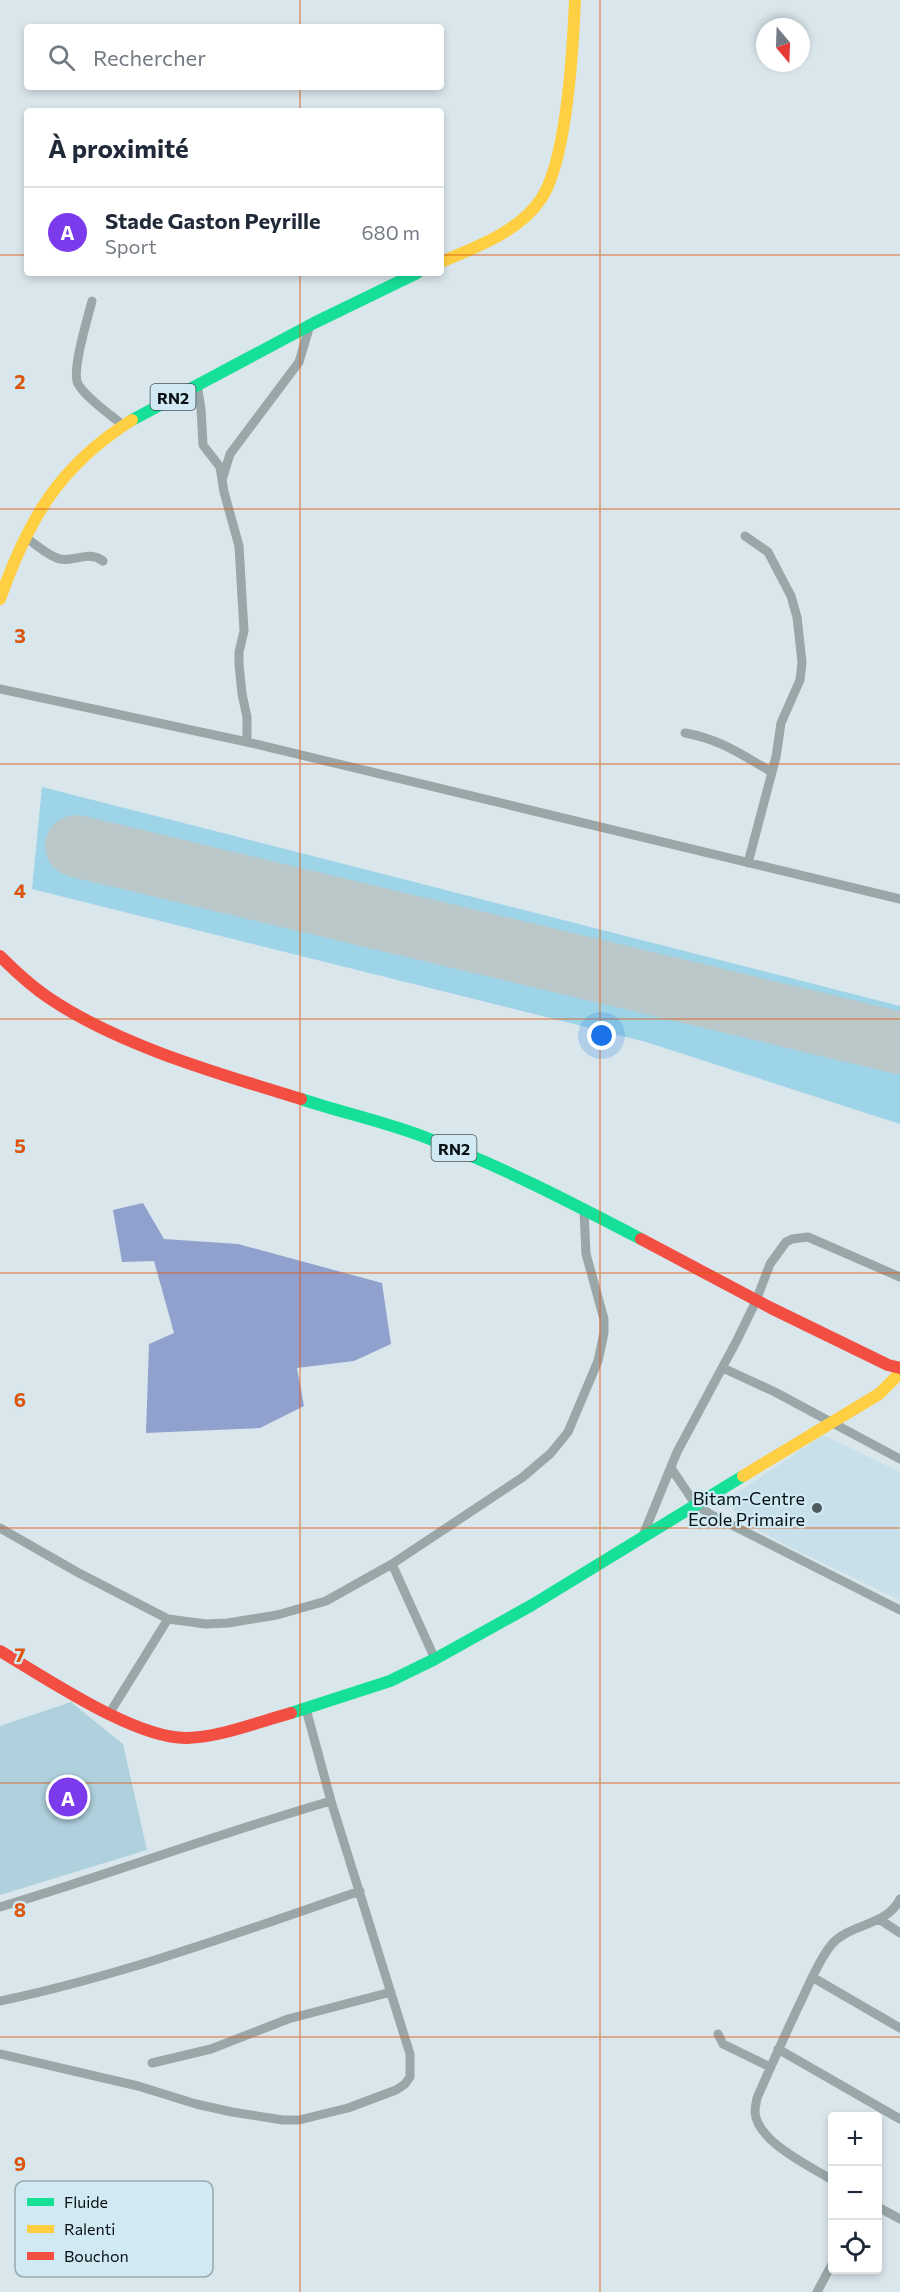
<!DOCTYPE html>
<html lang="fr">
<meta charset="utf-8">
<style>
body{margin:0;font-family:Commissioner,sans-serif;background:#f6f6f7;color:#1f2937}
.controls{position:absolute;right:18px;bottom:18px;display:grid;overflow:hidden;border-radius:6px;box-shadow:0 3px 9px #0003}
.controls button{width:54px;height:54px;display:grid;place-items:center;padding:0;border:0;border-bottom:2px solid #e0e1e3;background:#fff;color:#1f2937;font:30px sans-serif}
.compass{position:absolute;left:756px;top:18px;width:54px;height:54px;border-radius:50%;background:#fff;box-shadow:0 3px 9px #0003;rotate:161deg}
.you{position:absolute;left:602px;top:1036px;width:21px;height:21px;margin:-15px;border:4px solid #fff;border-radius:50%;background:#1a73e8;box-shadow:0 0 0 9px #1a73e833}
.badge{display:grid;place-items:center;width:39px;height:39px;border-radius:50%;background:#7c3aed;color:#fff;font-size:20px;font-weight:700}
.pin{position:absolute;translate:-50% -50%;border:3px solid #fff;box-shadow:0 2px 6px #0006}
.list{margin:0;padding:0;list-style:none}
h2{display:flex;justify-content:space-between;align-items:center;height:78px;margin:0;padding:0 24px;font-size:26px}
h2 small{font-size:20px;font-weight:400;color:#747a83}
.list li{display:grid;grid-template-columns:39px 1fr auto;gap:18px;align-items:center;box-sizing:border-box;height:90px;padding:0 24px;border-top:2px solid #e0e1e3}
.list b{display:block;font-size:22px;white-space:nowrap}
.list p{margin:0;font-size:20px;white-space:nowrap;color:#747a83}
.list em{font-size:20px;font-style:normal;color:#747a83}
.icon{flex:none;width:33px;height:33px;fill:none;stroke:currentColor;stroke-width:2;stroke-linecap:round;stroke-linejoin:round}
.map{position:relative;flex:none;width:900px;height:2292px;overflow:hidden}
.search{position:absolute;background:#fff;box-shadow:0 3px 9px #0003;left:24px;top:24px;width:420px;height:66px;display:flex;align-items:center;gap:15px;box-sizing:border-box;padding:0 21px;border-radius:6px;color:#747a83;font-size:22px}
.panel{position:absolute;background:#fff;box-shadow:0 3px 9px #0003;left:24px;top:108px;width:420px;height:168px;border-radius:6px}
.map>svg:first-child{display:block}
.built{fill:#c8e0e9}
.green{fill:#afd1dd}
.forest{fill:#9ed4e7}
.water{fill:#91a1ce}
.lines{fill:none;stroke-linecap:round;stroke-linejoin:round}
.runway{stroke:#bbc8ca;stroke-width:62}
.street{stroke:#99a7a8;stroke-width:9}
.fast{stroke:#16e098;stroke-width:12}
.slow{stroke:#ffcf43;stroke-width:12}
.jam{stroke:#f24e42;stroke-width:12}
.grid{fill:none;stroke:#dd550c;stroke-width:1.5;stroke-opacity:0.55}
.poi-dot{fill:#515b5f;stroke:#d1e9f3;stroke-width:2}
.labels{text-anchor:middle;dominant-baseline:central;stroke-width:4.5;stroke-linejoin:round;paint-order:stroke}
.shield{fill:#d1e9f3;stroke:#445156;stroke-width:1.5}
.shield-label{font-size:16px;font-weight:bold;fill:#081013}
.poi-label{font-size:18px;fill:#081013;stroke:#d1e9f3;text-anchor:end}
.key{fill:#d1e9f3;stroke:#95a8b0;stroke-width:1.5}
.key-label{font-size:16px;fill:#081013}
.grid-label{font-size:20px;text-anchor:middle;font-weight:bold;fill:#dd550c;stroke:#d1e9f3;stroke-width:4.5;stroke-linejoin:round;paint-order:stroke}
</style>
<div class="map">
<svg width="900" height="2292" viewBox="0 0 900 2292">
<rect width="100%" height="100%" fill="#d9e6eb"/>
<path class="built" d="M823 1435 900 1472V1600L785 1545 738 1518 728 1499Z"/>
<path class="green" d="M71 1702 123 1744 147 1850 0 1895V1726Z"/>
<path class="forest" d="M42 787 900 1006V1124L646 1042 32 889Z"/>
<path class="water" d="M143 1203 164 1239 238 1244 382 1283 391 1344 354 1361 297 1368 304 1406 260 1428 146 1433 149 1344 174 1333 154 1261 122 1262 113 1210Z"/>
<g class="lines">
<path class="runway" d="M76 846 900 1043"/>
<path class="street" d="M92 301C88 317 71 371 78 384 87 399 111 415 124 426
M197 384 201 409 203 445 220 467 224 492 239 546 244 631 239 652V664L242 694 247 717V742
M223 477 230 454 299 362 310 325
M745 536 768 552 791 596 797 617 802 662 800 680 781 723 776 757 748 863
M26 538C36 544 49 557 60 559 76 562 88 550 103 561
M0 689 247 742 900 899
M685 733C720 739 742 755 772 772
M723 1368 775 1392 900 1459
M671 1468 696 1505 710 1514 900 1610
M0 1528 77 1572 168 1619 206 1624 228 1623 277 1615 326 1601 392 1564 523 1477 551 1453 568 1432 598 1361 604 1333V1319L586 1254 584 1211
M642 1538 677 1452 737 1340 756 1301 770 1264 786 1242 792 1239 808 1237 900 1277
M392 1564 435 1659
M109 1714 168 1619
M0 1907C111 1874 220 1833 331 1801
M879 1919 900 1933
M812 1977 900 2028
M0 2001C123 1975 241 1932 360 1891
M718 2034 723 2044 770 2067
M778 2049 900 2119
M0 2054 138 2086 196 2104 232 2112 283 2120H299L348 2108 396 2090 405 2084 410 2077V2054L331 1801 306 1709
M152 2063 211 2049 288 2019 391 1992
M832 2180C810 2166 757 2142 755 2112 755 2108 756 2103 757 2098 772 2064 787 2030 803 1997 811 1980 820 1958 832 1944 851 1923 887 1926 900 1899
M878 2207 900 2219
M817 2292 832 2264"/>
<path class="fast" d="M132 420 314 323 417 273
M301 1099C343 1113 386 1122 427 1138 501 1166 572 1203 641 1239
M291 1713 390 1681 435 1659 532 1605 743 1476"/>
<path class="slow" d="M441 262C476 247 519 232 541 199 567 160 573 48 575 0
M0 599C28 520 59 466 132 420
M743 1476 879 1394 900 1373"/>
<path class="jam" d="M0 956C15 971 31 986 49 998 120 1046 220 1074 301 1099
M641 1239 771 1308 888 1365 900 1368
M0 1651C46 1678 135 1739 187 1738 221 1737 258 1722 291 1713"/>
</g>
<path class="grid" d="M300 0V27M600 0V2292M300 87V111M0 255H27M441 255H900M300 273V2292M0 509H900M0 764H900M0 1019H900M0 1273H900M0 1528H900M0 1783H900M0 2037H900"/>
<circle class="poi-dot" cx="817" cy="1508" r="6"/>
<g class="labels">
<g class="shield">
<rect x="150.5" y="384" width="45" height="26" rx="4.5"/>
<rect x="431.5" y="1135" width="45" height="26" rx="4.5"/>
</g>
<g class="shield-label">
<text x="173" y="397">RN2</text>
<text x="454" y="1148">RN2</text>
</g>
<g class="poi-label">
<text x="805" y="1498">Bitam-Centre<tspan x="805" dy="21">Ecole Primaire</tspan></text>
</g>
</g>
<rect x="15" y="2181" width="198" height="96" rx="9" class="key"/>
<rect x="27" y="2198" width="27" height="8" fill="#16e098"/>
<rect x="27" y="2225" width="27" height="8" fill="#ffcf43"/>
<rect x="27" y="2252" width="27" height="8" fill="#f24e42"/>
<g class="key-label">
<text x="64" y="2208">Fluide</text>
<text x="64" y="2235">Ralenti</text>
<text x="64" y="2262">Bouchon</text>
</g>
<g class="grid-label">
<text x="20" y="389">2</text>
<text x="20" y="643">3</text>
<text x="20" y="898">4</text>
<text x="20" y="1153">5</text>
<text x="20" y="1407">6</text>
<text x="20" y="1662">7</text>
<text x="20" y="1917">8</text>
<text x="20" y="2171">9</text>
</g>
</svg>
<div class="controls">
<button>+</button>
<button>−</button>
<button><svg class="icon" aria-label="locate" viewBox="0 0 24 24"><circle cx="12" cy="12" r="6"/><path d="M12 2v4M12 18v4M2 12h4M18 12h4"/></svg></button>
</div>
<svg class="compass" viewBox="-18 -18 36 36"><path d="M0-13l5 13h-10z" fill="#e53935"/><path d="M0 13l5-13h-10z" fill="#747a83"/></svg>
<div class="you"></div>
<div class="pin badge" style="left:68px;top:1797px">A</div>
<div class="search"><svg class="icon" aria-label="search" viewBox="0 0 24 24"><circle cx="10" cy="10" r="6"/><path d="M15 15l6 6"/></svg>Rechercher</div>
<section class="panel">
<h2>À proximité<small></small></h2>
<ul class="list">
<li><span class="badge">A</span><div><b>Stade Gaston Peyrille</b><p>Sport</p></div><em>680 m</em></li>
</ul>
</section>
</div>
